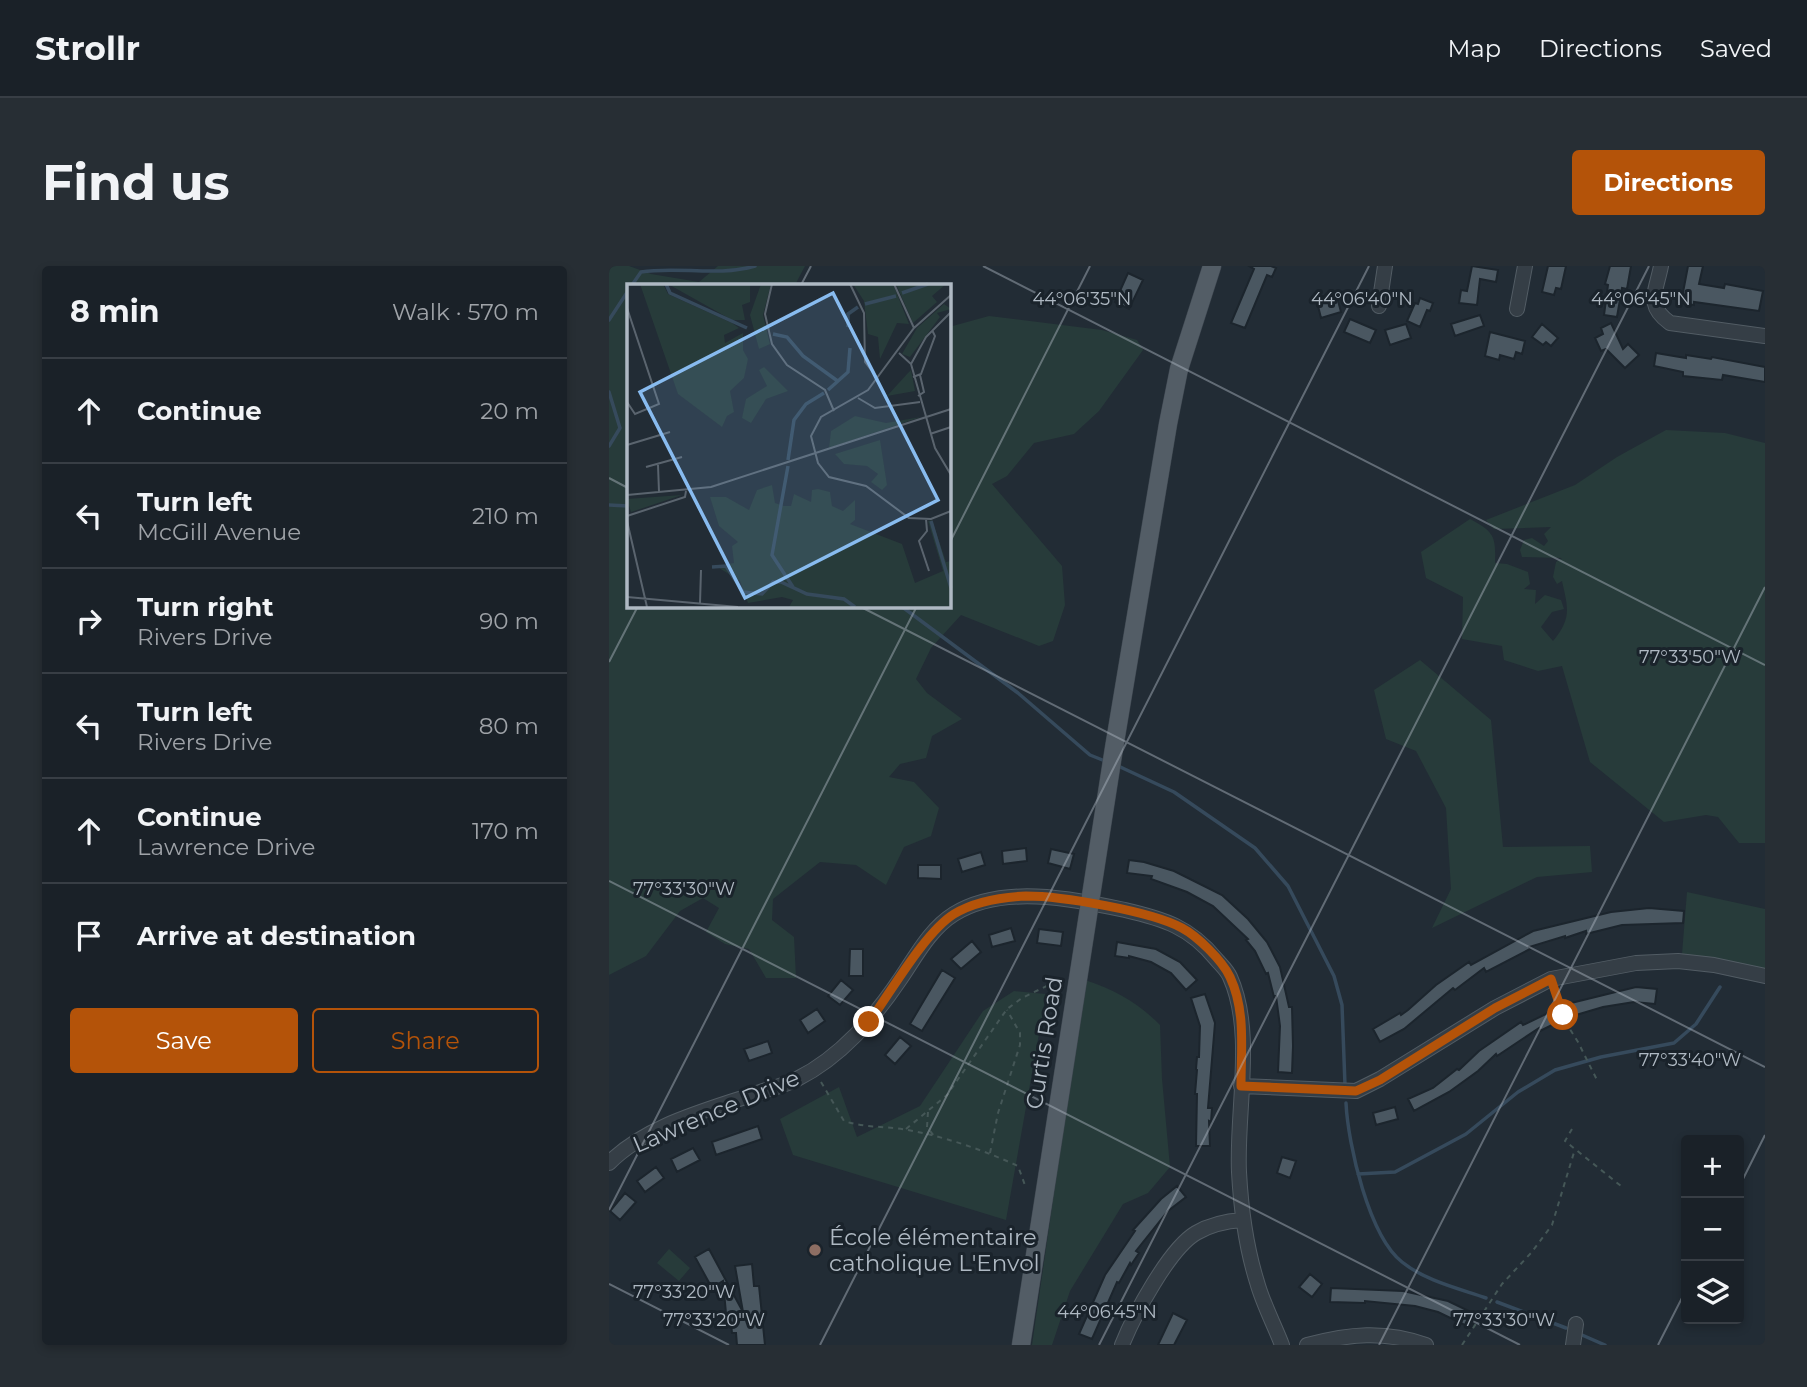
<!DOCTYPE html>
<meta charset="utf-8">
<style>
body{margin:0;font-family:Montserrat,sans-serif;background:#272e34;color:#f1f3f6}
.controls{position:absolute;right:21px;bottom:21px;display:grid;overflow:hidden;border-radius:7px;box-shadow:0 4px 10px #0003}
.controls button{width:63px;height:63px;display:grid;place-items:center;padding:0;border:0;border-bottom:2px solid #383e45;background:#1a2128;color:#f1f3f6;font:35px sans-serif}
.stop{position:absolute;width:21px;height:21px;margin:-16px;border:5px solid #b45309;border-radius:50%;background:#fff}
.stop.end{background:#b45309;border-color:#fff;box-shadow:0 2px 7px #0008}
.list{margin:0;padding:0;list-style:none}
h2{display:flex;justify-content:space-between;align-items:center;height:91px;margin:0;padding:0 28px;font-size:30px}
h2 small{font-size:23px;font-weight:400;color:#9fa3a8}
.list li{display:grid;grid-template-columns:46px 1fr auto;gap:21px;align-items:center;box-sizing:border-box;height:105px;padding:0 28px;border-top:2px solid #383e45}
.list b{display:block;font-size:26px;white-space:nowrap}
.list p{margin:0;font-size:23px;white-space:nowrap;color:#9fa3a8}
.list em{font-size:23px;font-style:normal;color:#9fa3a8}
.actions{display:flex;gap:14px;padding:21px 28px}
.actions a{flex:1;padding:16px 0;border:2px solid #b45309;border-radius:7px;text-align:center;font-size:24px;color:#b45309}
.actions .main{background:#b45309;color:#fff}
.icon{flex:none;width:38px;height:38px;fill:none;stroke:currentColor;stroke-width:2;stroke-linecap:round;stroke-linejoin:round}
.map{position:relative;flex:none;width:1156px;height:1079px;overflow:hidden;border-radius:7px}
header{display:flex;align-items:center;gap:42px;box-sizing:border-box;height:98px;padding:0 35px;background:#1a2128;border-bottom:2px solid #383e45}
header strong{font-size:33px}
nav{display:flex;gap:38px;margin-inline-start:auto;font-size:24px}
.intro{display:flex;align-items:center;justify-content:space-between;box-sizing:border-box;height:168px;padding:0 42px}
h1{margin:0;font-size:49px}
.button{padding:18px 32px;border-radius:7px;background:#b45309;color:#fff;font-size:24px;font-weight:700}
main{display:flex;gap:42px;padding:0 42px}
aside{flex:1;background:#1a2128;border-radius:7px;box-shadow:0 4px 10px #0003}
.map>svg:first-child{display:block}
.green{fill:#273b3a}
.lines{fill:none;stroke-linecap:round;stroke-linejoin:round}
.stream{stroke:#364a5c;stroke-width:3.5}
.building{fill:#4a5761;stroke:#1c252d;stroke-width:2}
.minor-casing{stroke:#525c64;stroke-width:16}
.major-casing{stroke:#3e4750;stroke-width:19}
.path{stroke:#455757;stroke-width:2;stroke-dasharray:5 5;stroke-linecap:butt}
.minor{stroke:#353e46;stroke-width:14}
.major{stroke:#535d66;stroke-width:18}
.route{stroke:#b45309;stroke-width:9}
.ticks{fill:none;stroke:#afb9c3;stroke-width:2;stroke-opacity:0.45}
.education-dot{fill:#8d6e63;stroke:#1a232b;stroke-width:2.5}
.labels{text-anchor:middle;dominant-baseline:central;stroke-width:6;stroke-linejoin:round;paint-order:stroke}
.street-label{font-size:23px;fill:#afb9c3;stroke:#1a232b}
.poi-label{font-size:23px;fill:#afb9c3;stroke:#1a232b;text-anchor:start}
.inset-river{fill:none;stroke:#364a5c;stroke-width:3.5}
.inset-road{fill:none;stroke:#5a646e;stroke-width:2}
.view{fill:#88bbef;fill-opacity:0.15;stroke:#88bbef;stroke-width:3.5}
.inset-edge{fill:none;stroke:#afb9c3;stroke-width:3.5}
.ticks-label{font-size:18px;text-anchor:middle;fill:#afb9c3;stroke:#1a232b;stroke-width:6;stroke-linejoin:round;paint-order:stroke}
</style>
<header>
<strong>Strollr</strong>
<nav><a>Map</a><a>Directions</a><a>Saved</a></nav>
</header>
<div class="intro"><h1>Find us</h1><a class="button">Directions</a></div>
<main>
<aside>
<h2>8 min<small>Walk · 570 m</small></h2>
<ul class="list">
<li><svg class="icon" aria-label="ahead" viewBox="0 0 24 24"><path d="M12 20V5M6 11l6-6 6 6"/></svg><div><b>Continue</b></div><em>20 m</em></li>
<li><svg class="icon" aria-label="left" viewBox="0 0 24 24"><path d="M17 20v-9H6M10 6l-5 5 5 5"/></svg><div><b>Turn left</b><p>McGill Avenue</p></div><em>210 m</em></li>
<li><svg class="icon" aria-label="right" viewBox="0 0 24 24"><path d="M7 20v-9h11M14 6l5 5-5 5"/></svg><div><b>Turn right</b><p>Rivers Drive</p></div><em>90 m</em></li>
<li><svg class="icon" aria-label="left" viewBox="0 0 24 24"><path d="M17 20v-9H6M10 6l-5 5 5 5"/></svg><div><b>Turn left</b><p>Rivers Drive</p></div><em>80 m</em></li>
<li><svg class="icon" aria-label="ahead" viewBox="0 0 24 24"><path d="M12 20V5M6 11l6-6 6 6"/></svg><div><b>Continue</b><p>Lawrence Drive</p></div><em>170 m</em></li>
<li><svg class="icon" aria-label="arrive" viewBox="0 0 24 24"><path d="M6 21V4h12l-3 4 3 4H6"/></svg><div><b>Arrive at destination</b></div></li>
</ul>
<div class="actions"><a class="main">Save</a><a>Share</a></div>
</aside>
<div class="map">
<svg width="1156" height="1079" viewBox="0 0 1156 1079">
<rect width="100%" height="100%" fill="#222c35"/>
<path class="green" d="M0 0H20L42 8 90 16 109 0H196L186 19H19V340H340V61L380 50 493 64 528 74 534 84 490 145 465 168 425 177 398 210 383 218 453 300 456 339 444 375 430 380 352 349 322 382 307 413 318 427 353 453 323 470 317 492 291 498 280 511 305 516 330 542 322 570 295 581 277 619 247 599 211 596 164 633 163 654 185 671 187 712H157L140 683 116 678 97 666 110 642 94 632 71 645 37 690 0 709Z
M1057 164 1116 167 1156 177V577H1130L1109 551 1097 549 1055 556 981 496 953 400 929 405 895 394 893 380 853 373 854 331 817 312 812 286 861 253C885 266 887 270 886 297L898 298 919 306 921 318 915 323 927 324 926 338 936 329 952 334 955 343 943 346 932 361 944 375C963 352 959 342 953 315L948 318 944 311 947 296 953 292 913 291 911 284 915 274 923 272 935 280 939 275 935 268 942 261 885 263 877 254 966 219 1008 191Z
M811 394 882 454 894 581 981 580 983 606 928 611 823 662 842 623 837 542 807 485 777 473 765 424Z
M1078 626 1156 643V705L1073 688Z
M476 714C507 724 529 737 551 759L553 813 561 901 539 927 514 938 461 1025 443 1079H423Z
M405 725 437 728 397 954 184 889 171 853 230 821 248 871 311 840 374 745Z
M60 983 81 1002 70 1015 48 997Z"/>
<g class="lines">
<path class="stream" d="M23 19 32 6C69 0 108 11 146 0
M0 54 19 25
M0 126 11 162 0 180
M0 239 19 240
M292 340 409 427 481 489 496 495
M507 499 565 526 646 582 679 620 725 710 733 739 736 819
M737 837C739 879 760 970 793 996 817 1015 848 1022 877 1032
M749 908 786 906 857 868 909 826 946 804 992 791 1065 777 1087 758 1111 721
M888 1036 957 1062
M973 1069 996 1079"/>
</g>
<path class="building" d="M640 0H662L667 2 663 11 658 9 636 62 622 57 645 3Z
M863 0 889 4 887 16 871 13 868 39 850 37 852 24 858 25Z
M939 0H957L952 23 947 22 945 29 933 26Z
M1001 0H1022L1018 23 1013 22 1008 51 995 49 999 19 996 18Z
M1079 0H1094L1090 18 1115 22 1116 18 1154 25 1150 45 1085 36V39L1072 37Z
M519 7 534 14 520 43 506 36Z
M727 27 732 46 712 52 707 32Z
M811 32 824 37 821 45 818 44 811 61 798 55 806 37 809 38Z
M871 49 875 60 846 70 842 58Z
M741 53 767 64 761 77 735 66Z
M1002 57 1014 83 1019 78 1030 89 1016 102 997 83 992 85 986 72 994 68 992 62Z
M797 58 802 72 781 79 776 64Z
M933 58 949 72 942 80 937 76 934 79 923 71Z
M881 66 916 75 913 88 907 86 905 93 891 89 890 94 876 90Z
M1047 87 1077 92V89L1102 93 1103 91 1156 101V116L1114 109 1113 114 1074 110V106L1045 100Z
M417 582 418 595 394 598 393 585Z
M442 583 465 588 461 603 439 597Z
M372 586 376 599 353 606 349 593Z
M520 594 535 596 565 605 613 629 639 653 658 676 671 701 680 741H683L684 780 683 807 669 806 671 760 667 730 665 731 659 707 657 708 646 685 637 674 639 673 604 640 578 626 542 613 543 610 518 607Z
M309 599H332V613L309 612Z
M1040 642 1075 645 1074 657 1013 659 977 668V665L956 672V670L920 681 921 683 877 706 875 702 846 724 844 722 795 763 771 776 764 763 791 747 792 749 799 744 827 719 860 696 862 699 924 665 1002 646Z
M402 662 406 675 383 681 380 669Z
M430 663 454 666 452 680 428 677Z
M363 675 372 686 352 703 342 693Z
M508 676 547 683 571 696 588 714 577 724 562 707 542 696 520 690V692L506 690Z
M241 683H254V710H240Z
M333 704 346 712 313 765 301 758Z
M232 714 244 724 231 739 219 730Z
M1027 721 1048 723 1046 738 1025 736 994 741 957 752 931 765 930 762 888 790 887 788 869 805 840 826 805 845 799 833 824 822 848 803 850 804 870 785 912 756 914 759 958 738Z
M596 728 606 757 599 842H603L602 856 600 855 601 880H587L588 828H586L588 804 587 803 588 791H590L591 760 582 732Z
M208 743 216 755 199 767 191 754Z
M291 771 302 780 286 798 276 789Z
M159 775 163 787 140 795 135 783Z
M786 841 789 853 767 859 764 847Z
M149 860 153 873 107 889 103 876Z
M84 882 91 894 68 906 62 893Z
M673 891 687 895 681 912 668 907Z
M47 901 55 912 36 926 28 915Z
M568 920 577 931 559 945 527 985 530 987 522 999 521 997 510 1017 508 1016 483 1073 470 1068 496 1009 526 965 524 964 552 933Z
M16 927 27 936 11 954 1 945Z
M100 983 134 1046 126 1000 143 998 145 1020H150L156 1079H128L127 1067H123L122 1057 118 1058 114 1015 103 1022 86 991Z
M701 1008 713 1018 703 1031 690 1021Z
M722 1022 794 1025 839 1035 868 1049 862 1062 829 1046 806 1040 756 1035V1037L721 1036Z
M564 1047 578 1054 565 1079H549Z"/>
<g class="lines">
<defs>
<path id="minor" d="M1052 0C1047 26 1036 39 1061 57L1156 70
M770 40 776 0
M908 43 916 0
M632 820 747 825 771 813 886 742 942 713 1027 697 1069 695 1105 699 1156 710
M0 897C39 858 100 844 151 826 163 822 177 819 188 813 232 791 265 752 292 712 307 690 321 663 345 648 394 618 463 633 516 644 555 653 581 661 607 693 612 699 618 704 621 711 646 766 627 846 630 906 632 943 637 981 648 1016 654 1038 665 1058 673 1079
M513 1079C525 1049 560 983 587 967 602 958 618 955 634 954
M698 1079C740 1068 775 1064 817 1079
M964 1079 967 1058"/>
<path id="major" d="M412 1079 505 482 559 158 570 103 603 0"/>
</defs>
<use href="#minor" class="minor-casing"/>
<use href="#major" class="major-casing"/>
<path class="path" d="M946 727 957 757 969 776 988 814
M212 816 235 855C256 862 278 860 299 864 337 871 374 884 409 900L417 922
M319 846 318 861 325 870
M297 863 338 829 398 743 413 732 450 714
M963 863 956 875 1012 920
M381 887 389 847 411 779V767L398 744
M853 1079 893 1018 922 987 943 959 966 883"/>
<use href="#minor" class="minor"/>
<use href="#major" class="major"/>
</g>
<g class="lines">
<path class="route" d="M260 756C282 726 316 666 345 648 365 636 394 631 417 630 452 630 542 645 573 662 588 670 613 694 621 711 637 745 632 783 632 820L747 825 771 814 886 742 942 713 954 749"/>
</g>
<path class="ticks" d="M374 0 1156 399M192 19 202 0M0 212 19 222M340 278 481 0M250 340 1156 801M0 396 29 340M0 615 911 1079M1130 921 1156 869M0 944 308 340M0 1018 120 1079M211 1079 760 0M490 1079 1040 0M770 1079 1156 321M1049 1079 1077 1024"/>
<circle class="education-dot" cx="206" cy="984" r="7"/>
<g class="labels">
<g class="street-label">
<text transform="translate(435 777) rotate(-81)">Curtis Road</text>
<text transform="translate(107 845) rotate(-23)">Lawrence Drive</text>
</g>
<g class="poi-label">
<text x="220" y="971">École élémentaire<tspan x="220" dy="26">catholique L'Envol</tspan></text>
</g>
</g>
<g transform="translate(18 18)">
<rect width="324" height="324" fill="#222c35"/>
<path d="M13 0H36L41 10 105 39 112 44 97 51 98 59 116 49V66L121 75 117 94 103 107 107 128 100 132 95 143 51 110ZM41 0H123V18L115 21 118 36H105ZM134 0H144L136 31 143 60 132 65 123 31ZM226 0H266L282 40 270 39 253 75 251 53 241 50 237 17ZM269 0H319L305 12 310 18 286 39ZM317 20 324 25 310 29 313 33 283 73 275 70 290 44ZM137 83 161 107 139 115 124 139 115 134 119 115 140 102 132 86ZM284 86 288 107 260 112 281 89ZM228 132 259 139 294 133 202 164 204 147ZM253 156 260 201 255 206 244 198 251 190 240 182 217 180 208 170ZM145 201 148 219 157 222H164L167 210 184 218 185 206 191 205 203 208 205 222 216 227 228 216V236L223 240 275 260 288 299 316 287 301 237 305 236 319 278 324 277V323H162L166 316 155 313 121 319 113 297 89 282 107 279 105 262 111 258 92 242 83 213H99L122 226 130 206ZM55 211 4 228 0 215Z" fill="#273b3a"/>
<path class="inset-river" d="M39 0 43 9 120 44M275 9 301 0M238 20 269 12M221 43V30L231 23M146 50 160 53 176 72 212 98M201 106 221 88 223 64M161 176 167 136 179 120 197 109M161 182 145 271 166 303M304 237 324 304M85 283 99 282 116 308 135 310 146 298H154L180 310 217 315 228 323"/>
<path class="inset-road" d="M145 0 138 30 145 60 160 81 198 106 207 127M223 0 237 29 238 78 251 95M267 0 287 44M324 11 287 44 241 106 194 133 184 152 191 179 202 193 239 202 282 234 304 235 324 227M0 24 32 120 8 130 0 118M272 69 284 80 308 164 324 191M284 80 299 53 324 28M286 93 294 90 308 52 305 46M291 112 297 108 293 91M231 114 248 124 293 118M303 150 324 143M0 161 43 148M31 181 32 208M19 183 55 173M0 211 84 203 324 125M0 232 58 213 59 207M299 235 300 247 292 257 302 287M0 237 20 323M0 313 111 323M73 319 74 286"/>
<path class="view" d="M206 9 311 216 118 314 13 108Z"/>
<rect width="324" height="324" class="inset-edge"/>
</g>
<g class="ticks-label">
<text x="473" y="39">44°06'35"N</text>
<text x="753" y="39">44°06'40"N</text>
<text x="1032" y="39">44°06'45"N</text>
<text x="1081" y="397">77°33'50"W</text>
<text x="75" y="629">77°33'30"W</text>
<text x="1081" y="800">77°33'40"W</text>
<text x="75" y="1032">77°33'20"W</text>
<text x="498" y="1052">44°06'45"N</text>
<text x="105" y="1060">77°33'20"W</text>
<text x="895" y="1060">77°33'30"W</text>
</g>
</svg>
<div class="controls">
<button>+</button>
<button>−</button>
<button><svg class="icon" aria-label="layers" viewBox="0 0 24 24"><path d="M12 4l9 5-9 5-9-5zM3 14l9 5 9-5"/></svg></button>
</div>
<div class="stop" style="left:954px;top:749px"></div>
<div class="stop end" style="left:260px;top:756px"></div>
</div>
</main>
